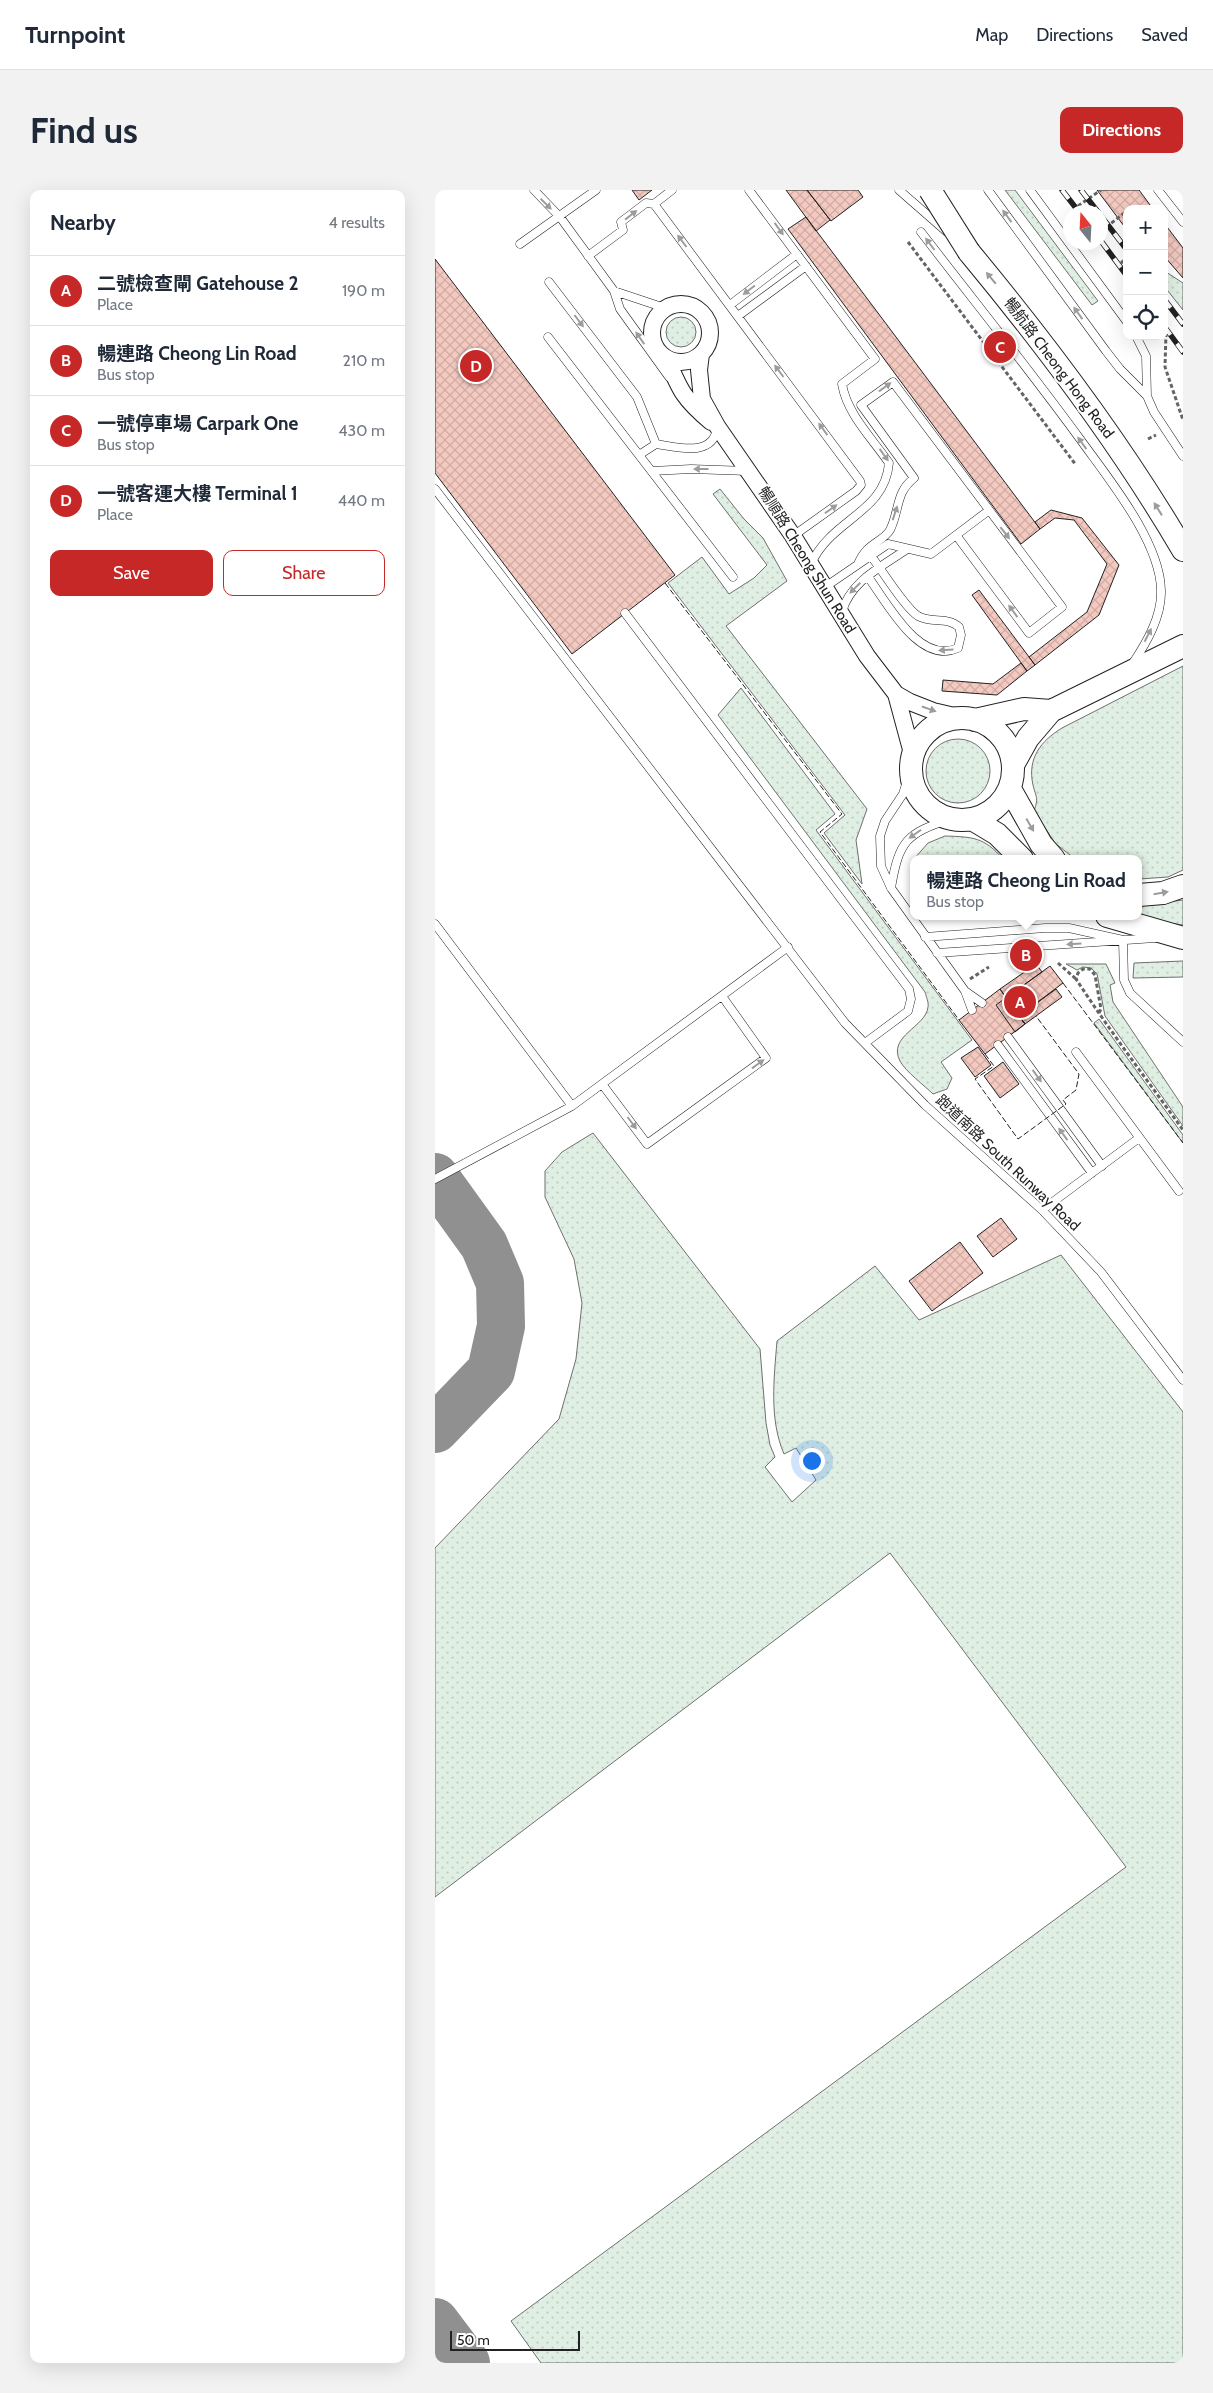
<!DOCTYPE html>
<meta charset="utf-8">
<style>
body{margin:0;font-family:Cabin,"Noto Sans TC",sans-serif;background:#f2f2f3;color:#1f2937}
.controls{position:absolute;right:15px;top:15px;display:grid;overflow:hidden;border-radius:10px;box-shadow:0 5px 20px #0002}
.controls button{width:45px;height:45px;display:grid;place-items:center;padding:0;border:0;border-bottom:1px solid #e0e1e3;background:#fff;color:#1f2937;font:25px sans-serif}
.compass{position:absolute;left:628px;top:15px;width:45px;height:45px;border-radius:50%;background:#fff;box-shadow:0 5px 20px #0002;rotate:342deg}
.scale{position:absolute;left:15px;bottom:12px;width:130px;box-sizing:border-box;padding-left:5px;border:2px solid #222;border-top:0;font-size:14px;line-height:18px;white-space:nowrap;color:#222;-webkit-text-stroke:4px #fff;paint-order:stroke}
.you{position:absolute;left:376px;top:1270px;width:18px;height:18px;margin:-12px;border:4px solid #fff;border-radius:50%;background:#1a73e8;box-shadow:0 0 0 8px #1a73e833}
.badge{display:grid;place-items:center;width:32px;height:32px;border-radius:50%;background:#c62828;color:#fff;font-size:16px;font-weight:700}
.pin{position:absolute;translate:-50% -50%;border:2px solid #fff;box-shadow:0 1px 5px #0006}
.popup{position:absolute;left:475px;top:665px;width:232px;height:65px;box-sizing:border-box;display:grid;place-content:center;border-radius:10px;background:#fff;filter:drop-shadow(0 1px 4px #0005);font-size:16px;white-space:nowrap;color:#747a83}
.popup b{font-size:19px;color:#1f2937}
.popup::after{content:'';position:absolute;left:50%;top:100%;margin-left:-10px;border:10px solid transparent;border-top-color:#fff}
.list{margin:0;padding:0;list-style:none}
h2{display:flex;justify-content:space-between;align-items:center;height:65px;margin:0;padding:0 20px;font-size:21px}
h2 small{font-size:16px;font-weight:400;color:#747a83}
.list li{display:grid;grid-template-columns:32px 1fr auto;gap:15px;align-items:center;box-sizing:border-box;height:70px;padding:0 20px;border-top:1px solid #e0e1e3}
.list b{display:block;font-size:19px;white-space:nowrap}
.list p{margin:0;font-size:16px;white-space:nowrap;color:#747a83}
.list em{font-size:16px;font-style:normal;color:#747a83}
.actions{display:flex;gap:10px;padding:15px 20px}
.actions a{flex:1;padding:11px 0;border:1px solid #c62828;border-radius:10px;text-align:center;font-size:18px;color:#c62828}
.actions .main{background:#c62828;color:#fff}
.icon{flex:none;width:28px;height:28px;fill:none;stroke:currentColor;stroke-width:2;stroke-linecap:round;stroke-linejoin:round}
.map{position:relative;flex:none;width:748px;height:2173px;overflow:hidden;border-radius:10px}
header{display:flex;align-items:center;gap:30px;box-sizing:border-box;height:70px;padding:0 25px;background:#fff;border-bottom:1px solid #e0e1e3}
header strong{font-size:24px}
nav{display:flex;gap:28px;margin-inline-start:auto;font-size:18px}
.intro{display:flex;align-items:center;justify-content:space-between;box-sizing:border-box;height:120px;padding:0 30px}
h1{margin:0;font-size:35px}
.button{padding:12px 22px;border-radius:10px;background:#c62828;color:#fff;font-size:18px;font-weight:700}
main{display:flex;gap:30px;padding:0 30px}
aside{flex:1;background:#fff;border-radius:10px;box-shadow:0 5px 20px #0002}
.map>svg:first-child{display:block}
.grass{fill:url(#grass-dots);stroke:#6f6f6f}
.lines{fill:none;stroke-linecap:round;stroke-linejoin:round}
.taxiway{stroke:#909090;stroke-width:48}
.building{fill:url(#building-cross-hatch);stroke:#222}
.lane-casing{stroke:#222;stroke-width:9}
.street-casing{stroke:#222;stroke-width:18}
.secondary-casing{stroke:#222;stroke-width:24}
.path{stroke:#646464;stroke-width:3;stroke-dasharray:4 2.5;stroke-linecap:butt}
.lane{stroke:#fff;stroke-width:8}
.street{stroke:#fff;stroke-width:16}
.secondary{stroke:#fff;stroke-width:22}
.rail-casing{stroke:#222;stroke-width:5.5}
.rail{stroke:#fff;stroke-width:4;stroke-dasharray:11;stroke-linecap:butt}
.secondary-bridge-casing{stroke:#222;stroke-width:24;stroke-linecap:butt}
.secondary-bridge{stroke:#fff;stroke-width:22}
.fence{stroke:#222;stroke-width:1;stroke-dasharray:6 2.5;stroke-linecap:butt}
.oneway{fill:#9c9c9c}
.labels{text-anchor:middle;dominant-baseline:central;stroke-width:4;stroke-linejoin:round;paint-order:stroke}
.street-label{font-size:15px;fill:#222;stroke:#fff}
</style>
<header>
<strong>Turnpoint</strong>
<nav><a>Map</a><a>Directions</a><a>Saved</a></nav>
</header>
<div class="intro"><h1>Find us</h1><a class="button">Directions</a></div>
<main>
<aside>
<h2>Nearby<small>4 results</small></h2>
<ul class="list">
<li><span class="badge">A</span><div><b>二號檢查閘 Gatehouse 2</b><p>Place</p></div><em>190 m</em></li>
<li><span class="badge">B</span><div><b>暢連路 Cheong Lin Road</b><p>Bus stop</p></div><em>210 m</em></li>
<li><span class="badge">C</span><div><b>一號停車場 Carpark One</b><p>Bus stop</p></div><em>430 m</em></li>
<li><span class="badge">D</span><div><b>一號客運大樓 Terminal 1</b><p>Place</p></div><em>440 m</em></li>
</ul>
<div class="actions"><a class="main">Save</a><a>Share</a></div>
</aside>
<div class="map">
<svg width="748" height="2173" viewBox="0 0 748 2173">
<defs>
<pattern id="grass-dots" width="8" height="8" patternUnits="userSpaceOnUse" patternTransform="scale(1.25)"><rect width="8" height="8" fill="#e0efe3"/><path d="M2 2h.1M6 6h.1" fill="none" stroke="#c0cdc2" stroke-width="1.8" stroke-linecap="round"/></pattern>
<pattern id="building-cross-hatch" width="8" height="8" patternUnits="userSpaceOnUse" patternTransform="scale(1.25)"><rect width="8" height="8" fill="#f3c9c0"/><path d="M0 0l8 8M0 8l8-8" fill="none" stroke="#d0aca5"/></pattern>
</defs>
<rect width="100%" height="100%" fill="#fff"/>
<path class="grass" d="M570 0H580L663 111 657 115Z
M731 82 748 93V120L729 96V84Z
M231 142a15 15 0 1 1 30 0a15 15 0 1 1-30 0Z
M285 299 309 329 328 348 352 391 291 436 432 619 421 650 427 694 389 643 410 625 233 393 267 367 294 404 319 388 332 375 278 304Z
M748 476V680L733 687 704 689V669H640L620 653 599 621C604 607 601 608 598 595 592 568 606 551 627 538Z
M306 498 400 624 381 640 537 850 506 872 517 888 512 899 498 904C490 896 470 881 465 871 452 846 491 837 493 817 494 813 491 806 490 802L283 525Z
M491 581a32 32 0 1 1 64 0a32 32 0 1 1-64 0Z
M510 646C538 647 549 647 568 669H479L493 653Z
M748 710V735L714 730 704 726V713L716 714Z
M748 771V787L698 788 699 773Z
M631 774H671L680 793 675 795 678 812 748 917V936L670 826 662 784 656 778 648 777 642 780Z
M664 829 748 945V953L659 833Z
M158 943 325 1159 331 1233 335 1255 340 1267 330 1277 357 1312 381 1290 361 1258 349 1264C334 1229 339 1189 342 1151L440 1076 484 1130 626 1065 748 1222V2173H106L76 2131 691 1677 455 1363 0 1707V1358L124 1229 141 1169 147 1113 139 1069 110 1007V981L127 962Z"/>
<g class="lines">
<path class="taxiway" d="M0 987 49 1055 65 1093 66 1136 56 1181 0 1239
M0 2132 31 2173"/>
</g>
<path class="building" d="M197 0H217L204 10Z
M351 0H372L395 30 381 41Z
M372 0H423L428 7 396 31Z
M662 0H704L718 19H692V40Z
M371 27 605 339 586 354 353 39Z
M729 33 748 58V88L729 66Z
M0 69 240 385 137 464 0 283Z
M616 320 647 328 684 375 664 425 600 475 594 467 652 422 672 374 639 330 620 328 605 339 600 332Z
M544 400 600 475 592 481 537 405Z
M586 473 592 481 562 505 507 501 508 490 558 494Z
M601 774 607 782 571 808 565 799Z
M615 776 628 793 584 826 590 834 580 842 561 815Z
M565 799 590 834 550 864 524 830Z
M621 799 627 807 590 834 584 826Z
M543 857 556 875 540 887 526 868Z
M568 872 584 894 565 908 549 886Z
M566 1028 582 1049 558 1067 542 1046Z
M525 1052 548 1083 497 1121 474 1091Z"/>
<g class="lines">
<defs>
<path id="lane" d="M99 0 125 27 179 101 185 119 234 187
M237 0 219 14 425 291 426 295 421 301 358 346
M314 0 440 169 407 194C412 224 437 248 454 273 450 323 396 329 376 374
M464 0 512 42
M553 0 671 161 685 179 712 206 719 222 748 266
M595 0 692 132
M723 0 748 32
M486 42C539 111 594 179 645 249 673 288 725 351 726 400 727 426 712 452 698 473
M85 54 161 0
M153 66 188 40 186 32 211 13 219 14
M114 92 202 207 221 254
M179 101 230 118
M295 115 362 64
M303 126 371 76
M701 146 711 166 712 206
M113 147 298 387
M204 265 221 254C241 257 278 268 282 238
M217 281 256 279 313 281
M0 299 410 833 490 915 607 1020 666 1082 748 1190
M423 374C432 352 447 353 455 340 465 320 460 303 479 288L426 215 458 192 627 417 594 443 521 345
M433 387C452 412 484 476 523 458L526 445 524 437C512 426 497 434 483 426 470 418 447 380 436 366
M390 397 453 354 496 364 553 321
M407 422C415 391 448 376 472 359
M190 423 474 799 476 809 473 821 430 853
M476 578 468 604 450 631 445 646 446 676 456 698 530 801 537 820
M456 698C464 651 471 643 516 629
M0 734 137 916
M490 747 610 738H634L688 750 689 790 695 803 748 852
M502 763 720 748
M530 801 547 813
M573 847 667 976
M563 855 657 983
M641 862 744 1001
M167 894 212 954 331 868 287 806
M0 989 137 916 353 757
M607 1020 704 948"/>
<path id="street" d="M217 143a29 29 0 1 1 58 0a29 29 0 1 1-58 0Z
M266 164 264 180 267 209 282 236 358 346 432 466 461 504 475 512 498 521 528 528
M232 169C245 201 249 209 276 232
M461 504 478 567"/>
<path id="secondary" d="M534 62C612 156 686 254 748 360
M476 579a51 51 0 1 1 102 0a51 51 0 1 1-102 0Z
M540 530 589 519 616 521 748 456
M578 575 593 548 616 521
M575 599 606 654 619 669
M537 629 562 644 587 669
M704 705 728 703 748 696
M672 726 748 748"/>
</defs>
<use href="#lane" class="lane-casing"/>
<use href="#street" class="street-casing"/>
<use href="#secondary" class="secondary-casing"/>
<path class="path" d="M643 16 666 0
M666 41 692 21
M473 52 641 275
M686 73 692 68
M731 143 730 177 748 230
M713 249 721 245
M623 773 641 789
M535 789 554 777
M664 823 666 819 660 785 655 779H648L643 783 641 789C675 841 712 890 748 940"/>
<use href="#lane" class="lane"/>
<use href="#street" class="street"/>
<use href="#secondary" class="secondary"/>
<defs>
<path id="rail" d="M627 0 644 22
M646 0 663 22
M666 26 692 60
M666 51 692 86
M729 109 748 134
M729 136 748 162"/>
</defs>
<use href="#rail" class="rail-casing"/>
<use href="#rail" class="rail"/>
<defs>
<path id="secondary-bridge" d="M495 0 534 62"/>
</defs>
<use href="#secondary-bridge" class="secondary-bridge-casing"/>
<use href="#secondary-bridge" class="secondary-bridge"/>
<path class="fence" d="M230 393 407 624 385 642 524 830
M628 793 748 953
M550 864 559 876 540 889 583 949 631 914 628 910 641 900 644 884 601 826"/>
</g>
<defs><path id="oneway-solid" d="M-6-.8H1V-3.2L6.5 0L1 3.2V.8H-6Z" transform="scale(1.25)"/></defs>
<g class="oneway">
<use href="#oneway-solid" transform="translate(111 14) rotate(44)"/>
<use href="#oneway-solid" transform="translate(196 25) rotate(-38)"/>
<use href="#oneway-solid" transform="translate(572 26) rotate(-126)"/>
<use href="#oneway-solid" transform="translate(344 39) rotate(54)"/>
<use href="#oneway-solid" transform="translate(247 51) rotate(-127)"/>
<use href="#oneway-solid" transform="translate(495 54) rotate(-127)"/>
<use href="#oneway-solid" transform="translate(556 88) rotate(-130)"/>
<use href="#oneway-solid" transform="translate(314 100) rotate(143)"/>
<use href="#oneway-solid" transform="translate(643 123) rotate(-126)"/>
<use href="#oneway-solid" transform="translate(144 131) rotate(53)"/>
<use href="#oneway-solid" transform="translate(205 148) rotate(-125)"/>
<use href="#oneway-solid" transform="translate(344 181) rotate(-127)"/>
<use href="#oneway-solid" transform="translate(450 197) rotate(-36)"/>
<use href="#oneway-solid" transform="translate(388 239) rotate(-126)"/>
<use href="#oneway-solid" transform="translate(647 253) rotate(-126)"/>
<use href="#oneway-solid" transform="translate(449 265) rotate(54)"/>
<use href="#oneway-solid" transform="translate(266 279) rotate(-180)"/>
<use href="#oneway-solid" transform="translate(396 319) rotate(-35)"/>
<use href="#oneway-solid" transform="translate(723 319) rotate(-122)"/>
<use href="#oneway-solid" transform="translate(460 323) rotate(-72)"/>
<use href="#oneway-solid" transform="translate(570 343) rotate(52)"/>
<use href="#oneway-solid" transform="translate(420 398) rotate(135)"/>
<use href="#oneway-solid" transform="translate(578 421) rotate(-126)"/>
<use href="#oneway-solid" transform="translate(713 445) rotate(-63)"/>
<use href="#oneway-solid" transform="translate(511 460) rotate(176)"/>
<use href="#oneway-solid" transform="translate(494 519) rotate(19)"/>
<use href="#oneway-solid" transform="translate(595 635) rotate(60)"/>
<use href="#oneway-solid" transform="translate(480 644) rotate(145)"/>
<use href="#oneway-solid" transform="translate(726 703) rotate(-10)"/>
<use href="#oneway-solid" transform="translate(639 754) rotate(176)"/>
<use href="#oneway-solid" transform="translate(323 874) rotate(-36)"/>
<use href="#oneway-solid" transform="translate(602 886) rotate(54)"/>
<use href="#oneway-solid" transform="translate(197 933) rotate(53)"/>
<use href="#oneway-solid" transform="translate(628 944) rotate(-126)"/>
</g>
<g class="labels">
<g class="street-label">
<text transform="translate(624 178) rotate(53)">暢航路 Cheong Hong Road</text>
<text transform="translate(372 370) rotate(58)">暢順路 Cheong Shun Road</text>
<text transform="translate(573 973) rotate(43)">跑道南路 South Runway Road</text>
</g>
</g>
</svg>
<div class="controls">
<button>+</button>
<button>−</button>
<button><svg class="icon" aria-label="locate" viewBox="0 0 24 24"><circle cx="12" cy="12" r="6"/><path d="M12 2v4M12 18v4M2 12h4M18 12h4"/></svg></button>
</div>
<svg class="compass" viewBox="-18 -18 36 36"><path d="M0-13l5 13h-10z" fill="#e53935"/><path d="M0 13l5-13h-10z" fill="#747a83"/></svg>
<div class="scale">50 m</div>
<div class="you"></div>
<div class="pin badge" style="left:585px;top:812px">A</div>
<div class="pin badge" style="left:591px;top:765px">B</div>
<div class="popup"><b>暢連路 Cheong Lin Road</b>Bus stop</div>
<div class="pin badge" style="left:565px;top:157px">C</div>
<div class="pin badge" style="left:41px;top:176px">D</div>
</div>
</main>
